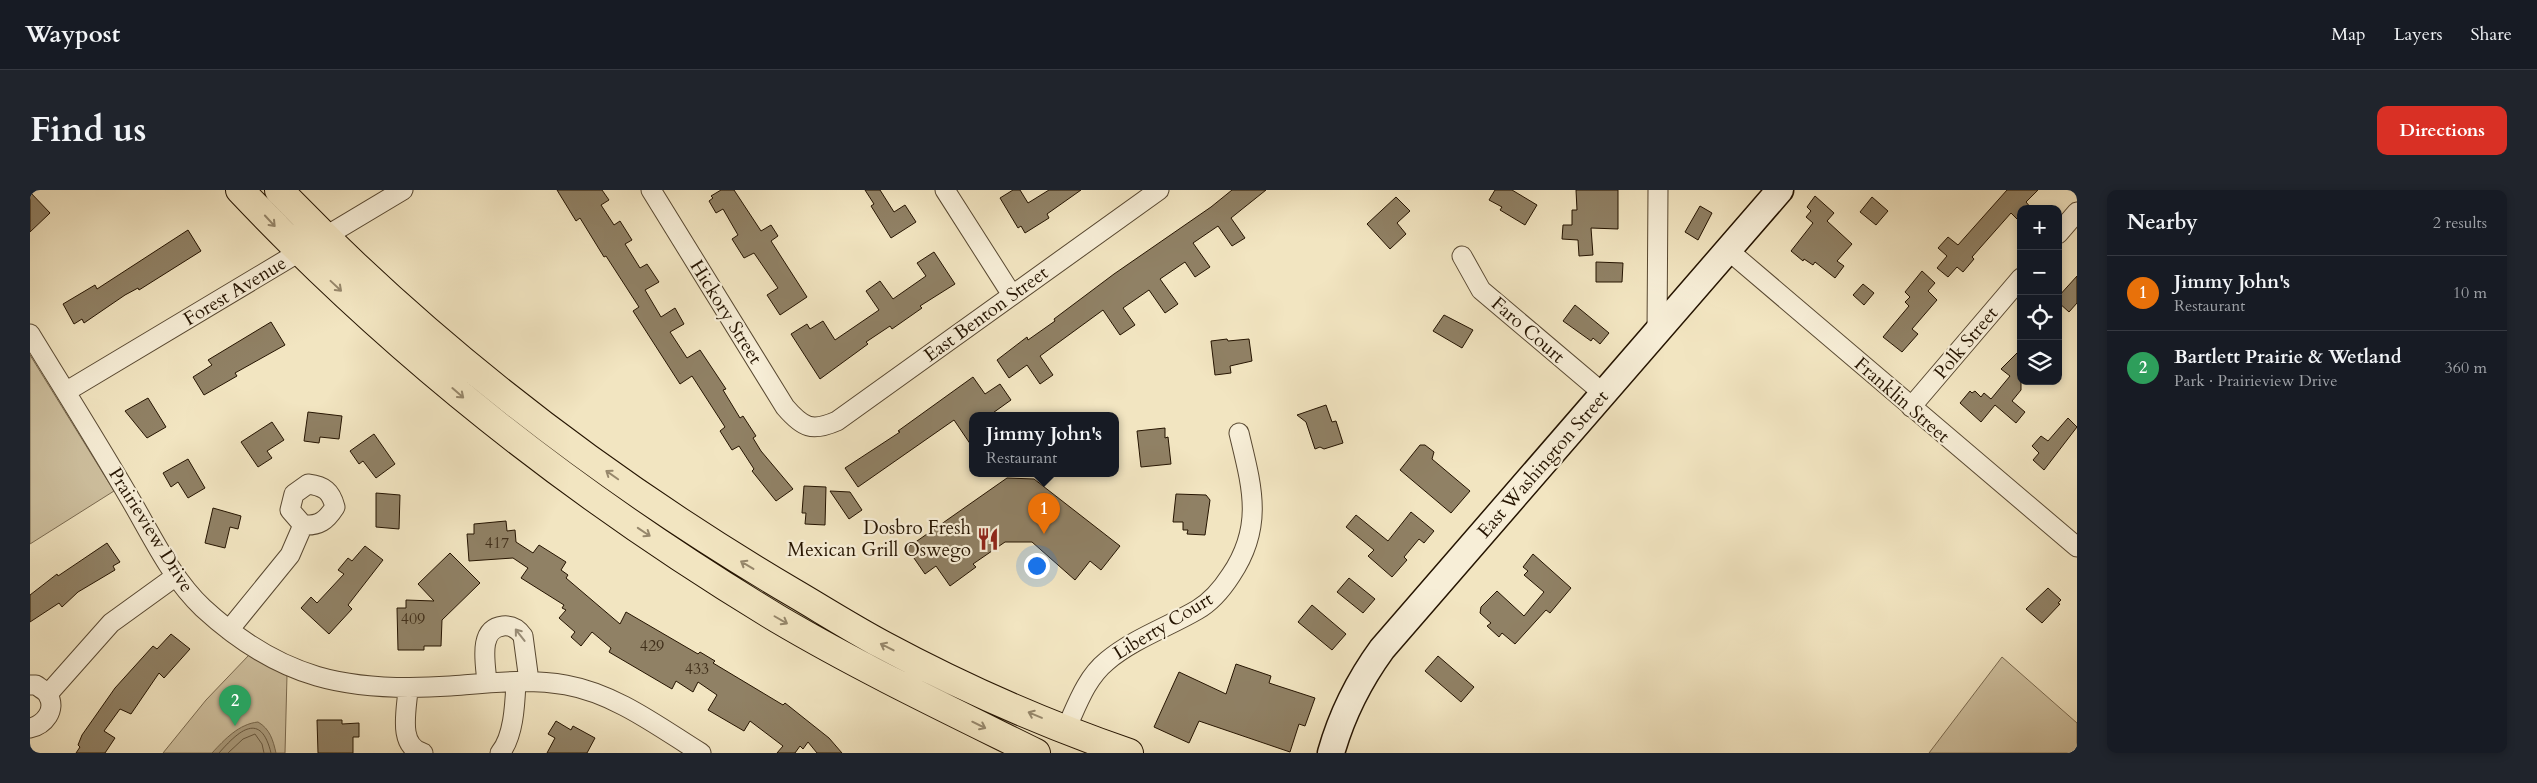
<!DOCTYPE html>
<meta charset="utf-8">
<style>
body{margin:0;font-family:Cardo,serif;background:#20242c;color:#f1f3f6}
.controls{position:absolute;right:15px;top:15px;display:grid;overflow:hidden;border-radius:10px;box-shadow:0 2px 8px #0003}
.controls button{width:45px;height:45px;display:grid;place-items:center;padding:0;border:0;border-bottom:1px solid #363941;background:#171b24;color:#f1f3f6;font:25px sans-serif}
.you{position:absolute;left:1006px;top:375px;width:18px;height:18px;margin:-12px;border:4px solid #fff;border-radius:50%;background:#1a73e8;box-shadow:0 0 0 8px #1a73e833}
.badge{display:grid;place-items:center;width:32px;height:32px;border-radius:50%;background:#d93025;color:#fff;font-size:16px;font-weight:700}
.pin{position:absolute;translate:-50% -41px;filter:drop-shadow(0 1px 2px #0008)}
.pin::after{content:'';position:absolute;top:26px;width:18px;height:15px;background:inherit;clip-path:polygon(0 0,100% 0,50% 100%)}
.popup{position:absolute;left:939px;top:222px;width:150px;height:65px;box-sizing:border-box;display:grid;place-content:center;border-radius:10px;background:#171b24;filter:drop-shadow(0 1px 4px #0005);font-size:16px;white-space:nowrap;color:#9ea1a6}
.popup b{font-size:19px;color:#f1f3f6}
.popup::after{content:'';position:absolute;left:50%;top:100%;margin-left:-10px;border:10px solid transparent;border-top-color:#171b24}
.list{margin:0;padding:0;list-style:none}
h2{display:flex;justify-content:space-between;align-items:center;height:65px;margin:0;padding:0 20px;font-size:21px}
h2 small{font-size:16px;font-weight:400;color:#9ea1a6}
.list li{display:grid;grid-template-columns:32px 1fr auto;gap:15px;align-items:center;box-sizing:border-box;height:75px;padding:0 20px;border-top:1px solid #363941}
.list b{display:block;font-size:19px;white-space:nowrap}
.list p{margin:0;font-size:16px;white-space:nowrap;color:#9ea1a6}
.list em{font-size:16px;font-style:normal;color:#9ea1a6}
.icon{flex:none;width:28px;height:28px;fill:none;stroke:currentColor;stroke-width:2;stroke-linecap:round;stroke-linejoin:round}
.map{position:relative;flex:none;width:2047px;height:563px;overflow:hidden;border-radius:10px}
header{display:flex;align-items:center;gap:30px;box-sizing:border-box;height:70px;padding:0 25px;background:#171b24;border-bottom:1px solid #363941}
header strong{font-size:24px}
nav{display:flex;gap:28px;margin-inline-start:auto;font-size:18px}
.intro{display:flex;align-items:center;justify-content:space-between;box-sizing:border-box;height:120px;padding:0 30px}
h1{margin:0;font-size:35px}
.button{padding:12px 22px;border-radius:10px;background:#d93025;color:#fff;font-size:18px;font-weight:700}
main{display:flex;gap:30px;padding:0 30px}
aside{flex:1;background:#171b24;border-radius:10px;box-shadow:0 2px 8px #0003}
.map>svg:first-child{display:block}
.green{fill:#cfc1a0;stroke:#7a6a50}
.water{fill:#ac9e80;stroke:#76674d}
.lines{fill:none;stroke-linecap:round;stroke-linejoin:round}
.shore{stroke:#685940;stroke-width:1}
.building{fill:#908165;stroke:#251401}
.street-casing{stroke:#584831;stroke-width:21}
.secondary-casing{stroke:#251401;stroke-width:29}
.primary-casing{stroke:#251401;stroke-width:30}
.street{stroke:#f7eed7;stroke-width:19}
.secondary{stroke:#f7eed7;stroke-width:26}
.primary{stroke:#f2e5c1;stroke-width:28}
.oneway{stroke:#96876b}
.oneway2{stroke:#988c77}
.labels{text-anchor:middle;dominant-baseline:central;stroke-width:4.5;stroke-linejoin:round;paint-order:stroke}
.number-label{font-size:16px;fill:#402f1a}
.street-label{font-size:19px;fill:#251401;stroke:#f7eed7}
.poi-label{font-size:19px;fill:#251401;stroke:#f7eed7;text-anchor:end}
</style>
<header>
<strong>Waypost</strong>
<nav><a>Map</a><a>Layers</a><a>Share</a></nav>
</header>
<div class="intro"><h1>Find us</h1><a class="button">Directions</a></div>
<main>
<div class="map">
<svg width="2047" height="563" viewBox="0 0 2047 563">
<rect width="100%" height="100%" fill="#f2e5c1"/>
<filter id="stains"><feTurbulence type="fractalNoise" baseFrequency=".004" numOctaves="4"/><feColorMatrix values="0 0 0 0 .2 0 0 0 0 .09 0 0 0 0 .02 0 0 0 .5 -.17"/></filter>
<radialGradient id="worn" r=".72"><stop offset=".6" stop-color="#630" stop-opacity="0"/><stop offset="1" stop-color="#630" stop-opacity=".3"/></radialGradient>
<path class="green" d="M0 165 84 301 0 354Z
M219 465 257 485 255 563H133L176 510Z
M1972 467 2047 533V563H1899Z"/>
<path class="water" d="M228 532C240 539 243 550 246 563H182C195 549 209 534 228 532Z"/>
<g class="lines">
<path class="shore" d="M189 563C209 540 231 521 241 563
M198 563 213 549 225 544 232 554 234 563"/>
</g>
<path class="building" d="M527 0H572L579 10 571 15 584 35 590 31 602 50 595 54 610 78 617 74 629 92 615 100 631 127 645 118 654 134 640 142 657 168 670 160 696 199 693 200 710 228 713 226 726 246 723 248 731 261 763 299 746 311 722 281 724 279 709 256 702 260 690 241 695 237 662 186 650 194 603 121 609 117 576 66 574 67 550 28 546 31Z
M691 0H704L731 41 741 35 748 46 741 51 777 107 750 125 737 105 748 98 724 63 714 68 702 49 708 45 693 19 686 23 679 11 683 8 681 6Z
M835 0H850L864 22 875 15 886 32 861 48 841 16 844 14Z
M983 0H990L998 13 1019 0H1051L1017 24 1019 28 995 43 991 36 988 38 970 8Z
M1202 0H1236L1201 28 1215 48 1202 56 1188 36 1163 53 1180 77 1165 87 1155 72 1130 89 1148 114 1135 123 1119 100 1093 118 1105 135 1090 145 1073 120 1010 166 1023 185 1010 194 997 175 979 188 967 170 997 147 998 150 1025 131 1024 129 1084 84 1181 17Z
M1465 0H1482L1507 15 1495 35 1470 20 1472 17 1459 10Z
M1546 0H1588V39L1561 38 1563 65 1549 66 1548 50 1532 49 1533 35H1542V20H1547Z
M1977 0H2008L1996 12 2002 19H1991V33L1981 23 1942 67 1944 69 1933 82 1927 77 1918 87 1907 78 1917 66 1908 58 1918 47 1928 55Z
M0 2 20 23 0 42Z
M1785 6 1804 23 1797 31 1822 54 1807 71 1814 76 1805 88 1785 72 1783 75 1774 69 1773 71 1761 61 1783 33 1776 27 1781 21 1777 17Z
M1366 7 1380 21 1367 33 1376 44 1360 59 1337 34Z
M1842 7 1858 21 1846 35 1830 22Z
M1670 16 1682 23 1668 50 1655 42Z
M158 40 171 61 109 100 108 98 95 105 54 133 52 129 44 134 33 114 65 95 67 99Z
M904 62 925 94 890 116 892 118 862 139 860 136 836 152 838 154 790 189 761 144 777 134 780 139 793 131 805 150 849 120 836 101 850 91 863 109 896 86 887 73Z
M1566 72 1593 73 1592 92H1566Z
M1892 81 1905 93 1898 101 1907 110 1882 139 1888 144 1872 162 1853 147 1879 116 1875 112 1880 107 1875 102Z
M2047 86V113L2039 122 2028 112V107Z
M1833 94 1844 103 1834 115 1823 105Z
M1545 115 1579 143 1570 154 1563 148 1561 151 1533 131Z
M1414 125 1443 140 1432 158 1403 141Z
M241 132 255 155 205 183 207 186 174 205 163 187 182 175 178 170Z
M1197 149 1198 151 1219 149 1222 171 1200 176 1201 183 1185 185 1181 151Z
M1991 159V200L1982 211 1995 222 1986 233 1965 215 1951 232 1930 213 1940 201 1942 203 1945 201 1951 207 1954 203 1961 209 1980 186 1971 179Z
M943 187 955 204 970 194 981 210 960 225H943V258L924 230 828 297 815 278 870 242 868 241Z
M118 208 136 237 117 248 95 221Z
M1296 215 1302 232 1306 231 1313 253 1294 259 1290 257 1285 259 1276 232 1267 225Z
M278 222 312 226 309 249 290 247 289 253 274 251Z
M2038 228 2047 237 2014 280 2003 270 2009 263 2002 256 2011 246 2018 251Z
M242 232 254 250 237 261 242 268 228 277 211 252Z
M1135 238V248L1138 247 1141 274 1111 277 1107 241Z
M344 244 365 274 346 288 333 271 329 274 320 261Z
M1390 255H1395L1404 262 1402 269 1440 301 1421 323 1370 280Z
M158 269 175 298 158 308 148 292 141 297 133 283Z
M977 288 1004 289 1090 356 1071 380 1060 371 1045 390 1002 352H975L943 374 946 377 920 396 906 376 895 384 877 358Z
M774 296 796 297 795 335 775 334 776 323H772Z
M800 301 820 302 832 320 819 329Z
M346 303 370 305 369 339 346 337Z
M1146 304 1176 305 1180 310 1175 345 1157 344 1158 340H1153V332H1143Z
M183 318 211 326 208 339 200 337 195 358 175 353Z
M1381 322 1404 341 1394 353 1389 349 1374 367 1377 370 1362 387 1338 366 1344 360 1316 337 1326 325 1358 351Z
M476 331 477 341 485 340 486 352 503 363 509 355 536 372 531 380 538 385 536 388 590 434 596 422 668 464 670 462 685 471 683 473 753 515 755 513 799 548 812 563H787L778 552 773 559 770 556 765 563H747L753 556 720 531 714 541 678 520 687 505 668 492 663 502 646 491 642 499 579 462 581 458 562 442 551 456 541 447 545 442 529 428 536 420 532 418 534 415 491 388 498 378 483 368 439 371 437 344H444V334Z
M77 353 90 372 83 376 85 380 48 402 32 417 29 413 0 432V405L27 384 28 386Z
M335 356 353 370 318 415 322 419 299 444 271 418 281 407 287 413 314 384 308 380 318 368 322 371Z
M420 363 450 393 412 430 411 456H394V460H368L367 418H376V410L404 411 388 394Z
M1503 364 1541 398 1520 423 1516 420 1485 454 1472 443 1469 447 1457 436 1461 433 1450 423 1451 417 1467 401 1494 426 1514 402 1494 385 1498 381 1493 377Z
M1319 388 1345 409 1333 423 1307 402Z
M2018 398 2031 410 2028 413 2030 414 2012 433 1996 419Z
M1282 415 1316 444 1302 460 1268 432Z
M141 444 160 459 134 488 129 483 101 524 90 519 74 541 85 548 75 563H46L50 557 48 555 52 545 85 498 123 456 127 459Z
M1408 466 1444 497 1431 512 1395 481Z
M1206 474 1241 486 1239 493 1285 508 1275 536 1269 534 1260 562 1169 531 1159 553 1124 537 1149 482 1196 504Z
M287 530H312V534L329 533V547H323V563H288Z
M526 531 541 540 543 536 565 548 557 563H517L525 548 518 544Z"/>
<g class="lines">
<defs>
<path id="street" d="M621 0 755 217C773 238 782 242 807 231L1129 0
M915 0 982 105
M2028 44 2047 22
M1699 61 2047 357
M1432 66 1451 100 1574 204
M1627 143 1628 0
M0 144C33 198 67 252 99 307 121 344 141 388 173 418 250 489 318 503 420 496 458 493 498 488 536 495 586 504 629 537 671 563
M37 201 373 0
M1881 217 1991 88
M278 294C294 296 301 301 305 317 296 331 289 336 273 335L260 320 264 304Z
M199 440 260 365 273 335
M457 493C456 475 447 439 473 436 482 435 488 439 493 446L499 491
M0 495H6C10 498 16 501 18 505 27 520 14 535 0 538
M378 499C377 519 367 556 393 563
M18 504 81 433 146 386
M1036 539C1047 515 1056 488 1077 471 1103 449 1138 437 1167 420 1181 412 1192 399 1201 385 1234 336 1222 297 1209 243
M470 563C484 546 485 513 486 492"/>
<path id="secondary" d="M1301 563C1312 524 1328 492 1352 459L1750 0"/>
<path id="primary" d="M210 0C368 167 551 310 748 429 831 478 919 520 1006 563
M249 0C402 159 574 291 764 403 793 420 823 439 853 455 931 497 1015 534 1099 563"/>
</defs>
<use href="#street" class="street-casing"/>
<use href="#secondary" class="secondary-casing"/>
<use href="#primary" class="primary-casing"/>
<use href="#street" class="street"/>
<use href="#secondary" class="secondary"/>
<use href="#primary" class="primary"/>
</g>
<defs><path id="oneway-shaft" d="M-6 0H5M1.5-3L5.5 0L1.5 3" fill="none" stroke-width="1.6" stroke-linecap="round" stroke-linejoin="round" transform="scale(1.25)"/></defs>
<g class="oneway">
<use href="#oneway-shaft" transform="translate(240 31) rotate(47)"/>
<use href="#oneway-shaft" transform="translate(306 96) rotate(43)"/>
<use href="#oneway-shaft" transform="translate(428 203) rotate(41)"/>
<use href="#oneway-shaft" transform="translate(582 285) rotate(-145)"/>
<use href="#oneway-shaft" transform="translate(614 342) rotate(34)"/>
<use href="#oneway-shaft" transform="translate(717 375) rotate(-149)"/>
<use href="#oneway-shaft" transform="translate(751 430) rotate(30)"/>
<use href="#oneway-shaft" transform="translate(857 457) rotate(-153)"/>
<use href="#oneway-shaft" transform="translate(1005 525) rotate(-157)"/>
<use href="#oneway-shaft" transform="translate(949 535) rotate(26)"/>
</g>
<use class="oneway2" href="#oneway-shaft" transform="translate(490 445) rotate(-128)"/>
<defs>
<symbol id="restaurant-bare" viewBox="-9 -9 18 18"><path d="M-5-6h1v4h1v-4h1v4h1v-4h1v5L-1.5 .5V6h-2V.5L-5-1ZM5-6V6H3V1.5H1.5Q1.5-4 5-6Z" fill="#8f2418" stroke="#f7eed7" stroke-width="2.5" paint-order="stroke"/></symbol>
</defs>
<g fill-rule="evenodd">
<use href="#restaurant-bare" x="942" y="333" width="32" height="32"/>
</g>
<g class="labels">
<g class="number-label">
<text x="467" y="353">417</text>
<text x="383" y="429">409</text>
<text x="622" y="456">429</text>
<text x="667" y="479">433</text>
</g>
<g class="street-label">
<text transform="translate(205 101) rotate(-31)">Forest Avenue</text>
<text transform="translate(696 122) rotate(58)">Hickory Street</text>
<text transform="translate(956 124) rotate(-36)">East Benton Street</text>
<text transform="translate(1498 140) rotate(41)">Faro Court</text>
<text transform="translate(1936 153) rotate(-50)">Polk Street</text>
<text transform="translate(1872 210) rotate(41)">Franklin Street</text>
<text transform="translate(1513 274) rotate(-49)">East Washington Street</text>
<text transform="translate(121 340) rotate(58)">Prairieview Drive</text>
<text transform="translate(1133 436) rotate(-31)">Liberty Court</text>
</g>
<g class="poi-label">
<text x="941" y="338">Dosbro Fresh<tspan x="941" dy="22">Mexican Grill Oswego</tspan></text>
</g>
</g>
<rect width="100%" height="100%" filter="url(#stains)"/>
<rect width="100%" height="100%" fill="url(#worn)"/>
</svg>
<div class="controls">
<button>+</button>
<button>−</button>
<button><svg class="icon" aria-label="locate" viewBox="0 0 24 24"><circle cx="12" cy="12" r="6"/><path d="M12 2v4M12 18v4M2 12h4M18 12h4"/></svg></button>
<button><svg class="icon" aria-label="layers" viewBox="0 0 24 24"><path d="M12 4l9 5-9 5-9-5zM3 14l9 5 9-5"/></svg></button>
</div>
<div class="you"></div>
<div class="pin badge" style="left:1014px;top:344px;background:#e8710a">1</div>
<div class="popup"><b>Jimmy John's</b>Restaurant</div>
<div class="pin badge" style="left:205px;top:536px;background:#2e9e5b">2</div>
</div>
<aside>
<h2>Nearby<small>2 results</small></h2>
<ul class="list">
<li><span class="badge" style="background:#e8710a">1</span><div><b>Jimmy John's</b><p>Restaurant</p></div><em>10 m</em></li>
<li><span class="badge" style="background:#2e9e5b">2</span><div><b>Bartlett Prairie &amp; Wetland</b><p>Park · Prairieview Drive</p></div><em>360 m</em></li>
</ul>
</aside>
</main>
